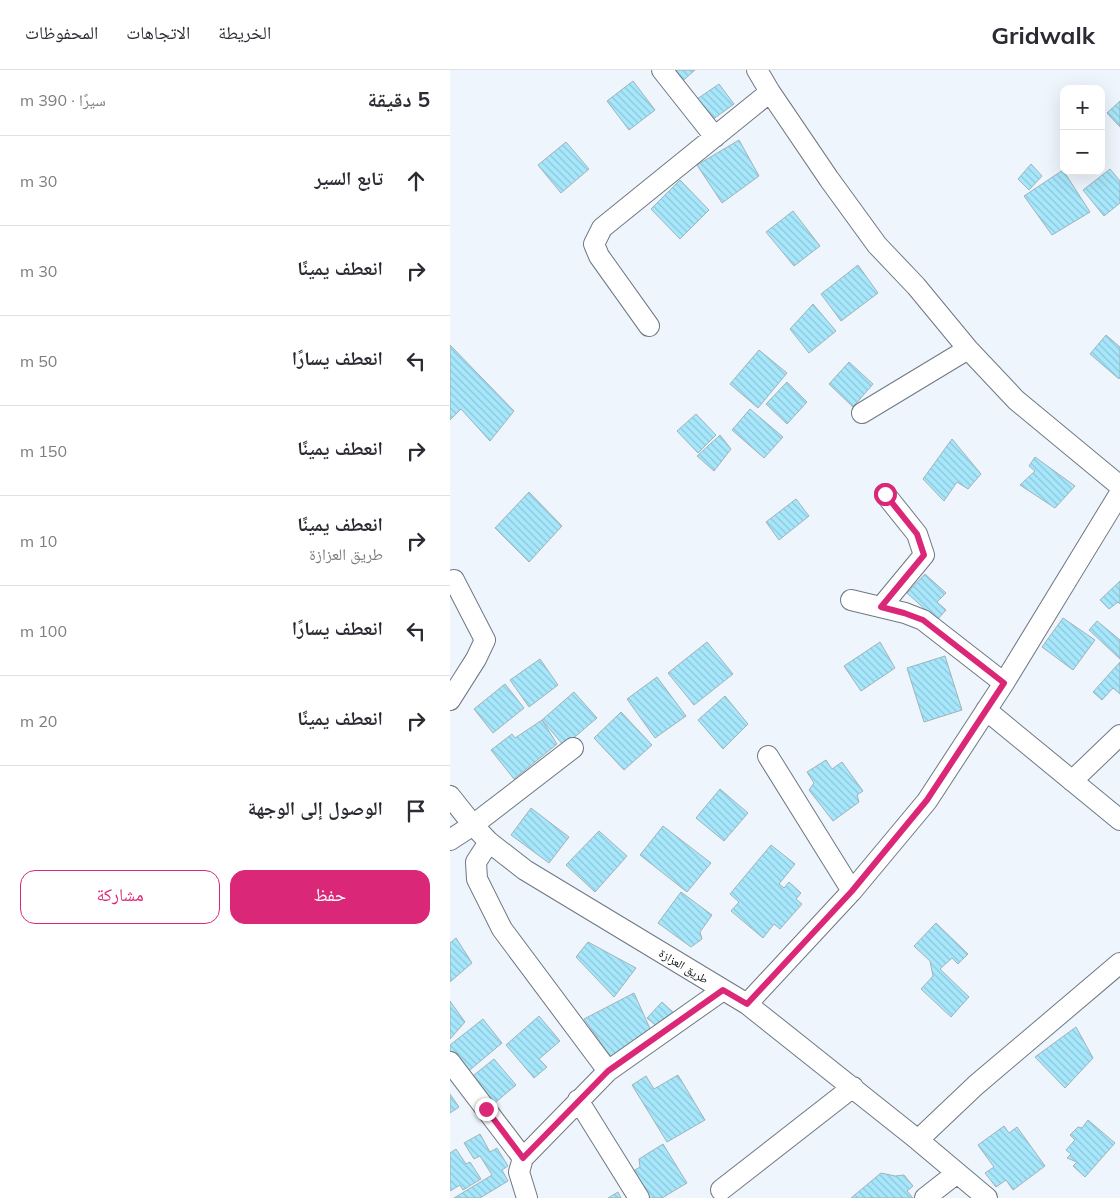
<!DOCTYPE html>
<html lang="ar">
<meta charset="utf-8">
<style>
body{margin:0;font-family:Mulish,"Noto Naskh Arabic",sans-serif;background:#f7f7f7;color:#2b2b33;direction:rtl}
.controls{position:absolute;right:15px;top:15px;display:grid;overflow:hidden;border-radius:10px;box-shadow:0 5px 20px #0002}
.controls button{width:45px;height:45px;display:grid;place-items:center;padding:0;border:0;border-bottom:1px solid #e1e1e2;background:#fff;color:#2b2b33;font:25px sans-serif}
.stop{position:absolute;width:15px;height:15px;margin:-11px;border:4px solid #db2777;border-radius:50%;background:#fff}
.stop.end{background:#db2777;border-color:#fff;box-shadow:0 1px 5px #0008}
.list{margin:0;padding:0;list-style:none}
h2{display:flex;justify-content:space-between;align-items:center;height:65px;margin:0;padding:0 20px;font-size:21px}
h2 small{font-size:16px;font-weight:400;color:#7c7c81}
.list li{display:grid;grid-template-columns:32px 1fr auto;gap:15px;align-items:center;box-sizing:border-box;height:90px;padding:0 20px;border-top:1px solid #e1e1e2}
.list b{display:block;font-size:19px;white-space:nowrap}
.list p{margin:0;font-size:16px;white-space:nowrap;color:#7c7c81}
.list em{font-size:16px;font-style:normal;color:#7c7c81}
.actions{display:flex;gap:10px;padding:15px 20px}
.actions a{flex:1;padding:11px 0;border:1px solid #db2777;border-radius:15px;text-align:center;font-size:18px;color:#db2777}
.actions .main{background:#db2777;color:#fff}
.icon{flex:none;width:28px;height:28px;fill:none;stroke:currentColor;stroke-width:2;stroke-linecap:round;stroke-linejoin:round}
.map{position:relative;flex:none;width:670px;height:1128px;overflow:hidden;direction:ltr}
header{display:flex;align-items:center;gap:30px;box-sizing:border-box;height:70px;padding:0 25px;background:#fff;border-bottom:1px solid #e1e1e2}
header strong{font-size:24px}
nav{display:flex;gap:28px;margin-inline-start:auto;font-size:18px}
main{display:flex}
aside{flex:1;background:#fff}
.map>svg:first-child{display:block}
.building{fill:url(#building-back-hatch);stroke:#a2b3b9}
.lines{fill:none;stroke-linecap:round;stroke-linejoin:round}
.minor-casing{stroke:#6e7883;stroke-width:22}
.minor{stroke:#fff;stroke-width:20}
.route{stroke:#db2777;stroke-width:6}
.labels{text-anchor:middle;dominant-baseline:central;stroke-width:4;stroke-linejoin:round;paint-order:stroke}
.street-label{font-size:12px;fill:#0c1014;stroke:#fff}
</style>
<header>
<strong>Gridwalk</strong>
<nav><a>الخريطة</a><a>الاتجاهات</a><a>المحفوظات</a></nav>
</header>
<main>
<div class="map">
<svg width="670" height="1128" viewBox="0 0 670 1128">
<defs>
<pattern id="building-back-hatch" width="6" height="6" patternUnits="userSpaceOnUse" patternTransform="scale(1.25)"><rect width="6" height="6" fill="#a6e7fc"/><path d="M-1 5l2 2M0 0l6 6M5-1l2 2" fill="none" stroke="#8ec5d7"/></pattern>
</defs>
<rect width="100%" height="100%" fill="#eff5fd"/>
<path class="building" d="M214 0H245L227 16Z
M183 11 205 40 179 60 157 31Z
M269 14 284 34 262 50 247 29Z
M670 31V57L657 43Z
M289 70 309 106 272 133 247 95Z
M116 72 139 99 111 123 88 95Z
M581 94 592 106 579 120 568 109Z
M660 99 670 111V133L654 146 633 120Z
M613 100 640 142 602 165 574 126Z
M230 110 259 140 230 169 201 139Z
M343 141 370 176 344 196 316 162Z
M408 195 428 223 391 251 371 224Z
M363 234 386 261 359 283 340 259Z
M656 265 670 277V307L669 309 640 284Z
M0 275 64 341 40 371 11 339 0 350Z
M309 280 337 303 308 338 280 314Z
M399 292 423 314 403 337 379 314Z
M337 312 357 332 337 354 316 334Z
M300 339 333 367 314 388 282 360Z
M246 344 266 365 248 383 227 361Z
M270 365 281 379 264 401 247 386Z
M502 369 531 404 518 419 507 412 494 431 473 409Z
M585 387 625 416 605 438 570 415 585 401 579 396Z
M79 422 112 456 79 492 45 458Z
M346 429 359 446 329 470 316 452Z
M475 504 496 523 487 532 496 540 487 550 457 523Z
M670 511V534L668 532 659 539 650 530Z
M613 548 645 570 623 600 592 577Z
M647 551 670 570V589L639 560Z
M257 572 283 604 244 635 218 603Z
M430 572 445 598 411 621 394 596Z
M495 586 512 640 474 652 457 598Z
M90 589 108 615 79 637 60 610Z
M670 592V624L663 618 652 630 643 622Z
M207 607 236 646 205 668 177 629Z
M55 614 74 638 43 663 24 639Z
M124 622 147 648 114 676 92 650Z
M275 626 298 654 273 679 248 650Z
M171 642 202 675 174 700 144 668Z
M92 650 107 674 64 709 41 680 62 664 65 668Z
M376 690 382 699 392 692 413 721 407 725 409 732 383 751 359 720 364 713 357 702Z
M270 719 298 743 274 771 246 748Z
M81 738 119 767 99 793 61 765Z
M213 756 261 793 237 822 190 785Z
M149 761 177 786 145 822 116 795Z
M321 775 345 794 329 814 334 818 339 812 351 823 346 829 352 834 330 859 324 854 313 868 281 841 289 832 280 824Z
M231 822 262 845 250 862 252 869 241 877 208 853Z
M486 853 518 884 508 894 502 888 490 899 519 927 501 947 471 919 483 906 480 891 464 876Z
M6 868 22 893 0 912V873Z
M138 872 186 898 164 927 126 887Z
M184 923 202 963 164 991 134 949Z
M0 931 15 952 0 969Z
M212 932 226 945 211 960 197 948Z
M89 946 110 971 89 989 97 997 84 1008 56 975Z
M33 949 52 973 15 1004 0 986V975Z
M626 957 643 988 615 1018 585 987Z
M44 989 66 1015 40 1037 19 1009Z
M228 1005 255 1050 217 1072 182 1015 196 1006 204 1019Z
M0 1024 9 1037 0 1043Z
M638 1050 665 1073 635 1107 623 1096 627 1092 617 1088 621 1084 616 1080 625 1070 620 1065 628 1057 632 1058Z
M554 1056 559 1063 567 1057 595 1096 563 1120 556 1110 546 1117 535 1103 544 1097 528 1075Z
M30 1064 40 1082 47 1078 58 1096 52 1100 58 1111 30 1128H4L42 1105 30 1086 24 1089 14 1073Z
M213 1074 237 1113 212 1128H192L178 1104 190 1097 189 1089Z
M6 1079 16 1094 20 1092 31 1109 13 1120 10 1115 0 1121V1083Z
M431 1103 445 1106 454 1105 463 1116 457 1121 463 1128H401Z
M168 1122 171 1128H158Z"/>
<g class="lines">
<defs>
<path id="minor" d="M212 0 265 67
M307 0 320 22 379 109 427 175 466 216 518 279 566 330 670 416
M199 256 149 186 144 174 152 158 320 22
M412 343 518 279
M401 530 455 543 473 550 554 613
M431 537 474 485 467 464 435 424
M0 630 26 589 35 570 4 510
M536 640 670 750
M318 686 402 821
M622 711 670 665
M0 726 23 755 39 772 75 800 297 934 468 1070 537 1128
M0 770 23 755 123 678
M39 772 26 792 27 809 52 859 158 1001 73 1088 69 1102 77 1128
M297 934 402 821 477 731 554 613 670 423
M0 992 73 1088
M158 1001 273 920
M128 1030 189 1128
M468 1070 526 1015 670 893
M271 1120 403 1017
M475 1128 507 1103"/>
</defs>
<use href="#minor" class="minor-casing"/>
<use href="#minor" class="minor"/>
</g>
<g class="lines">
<path class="route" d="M36 1039 73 1088 158 1001 273 920 297 934 402 821 477 730 554 613 473 550 454 543 431 537 474 485 467 464 435 424"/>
</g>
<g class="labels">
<g class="street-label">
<text transform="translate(234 896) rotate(31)">طريق العزازة</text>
</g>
</g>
</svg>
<div class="controls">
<button>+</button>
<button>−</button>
</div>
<div class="stop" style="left:435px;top:424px"></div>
<div class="stop end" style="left:36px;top:1039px"></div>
</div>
<aside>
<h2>5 دقيقة<small>سيرًا · 390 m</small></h2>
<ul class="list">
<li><svg class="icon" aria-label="ahead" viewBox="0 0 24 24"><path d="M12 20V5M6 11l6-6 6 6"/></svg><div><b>تابع السير</b></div><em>30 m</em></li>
<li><svg class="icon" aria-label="right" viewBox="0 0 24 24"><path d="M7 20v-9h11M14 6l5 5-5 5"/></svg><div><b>انعطف يمينًا</b></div><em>30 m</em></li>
<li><svg class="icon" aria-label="left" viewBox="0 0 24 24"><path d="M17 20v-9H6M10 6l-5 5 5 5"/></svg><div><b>انعطف يسارًا</b></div><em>50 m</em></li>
<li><svg class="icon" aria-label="right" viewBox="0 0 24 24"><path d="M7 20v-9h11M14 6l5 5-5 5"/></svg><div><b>انعطف يمينًا</b></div><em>150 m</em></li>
<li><svg class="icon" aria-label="right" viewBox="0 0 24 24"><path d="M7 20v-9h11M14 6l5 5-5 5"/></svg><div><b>انعطف يمينًا</b><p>طريق العزازة</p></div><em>10 m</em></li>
<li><svg class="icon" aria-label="left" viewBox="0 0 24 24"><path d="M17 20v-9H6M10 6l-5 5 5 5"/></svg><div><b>انعطف يسارًا</b></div><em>100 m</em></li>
<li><svg class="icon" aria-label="right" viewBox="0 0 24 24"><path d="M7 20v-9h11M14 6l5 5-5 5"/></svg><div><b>انعطف يمينًا</b></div><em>20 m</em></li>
<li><svg class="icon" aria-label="arrive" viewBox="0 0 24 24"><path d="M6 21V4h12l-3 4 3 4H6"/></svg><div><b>الوصول إلى الوجهة</b></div></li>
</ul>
<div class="actions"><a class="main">حفظ</a><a>مشاركة</a></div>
</aside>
</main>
